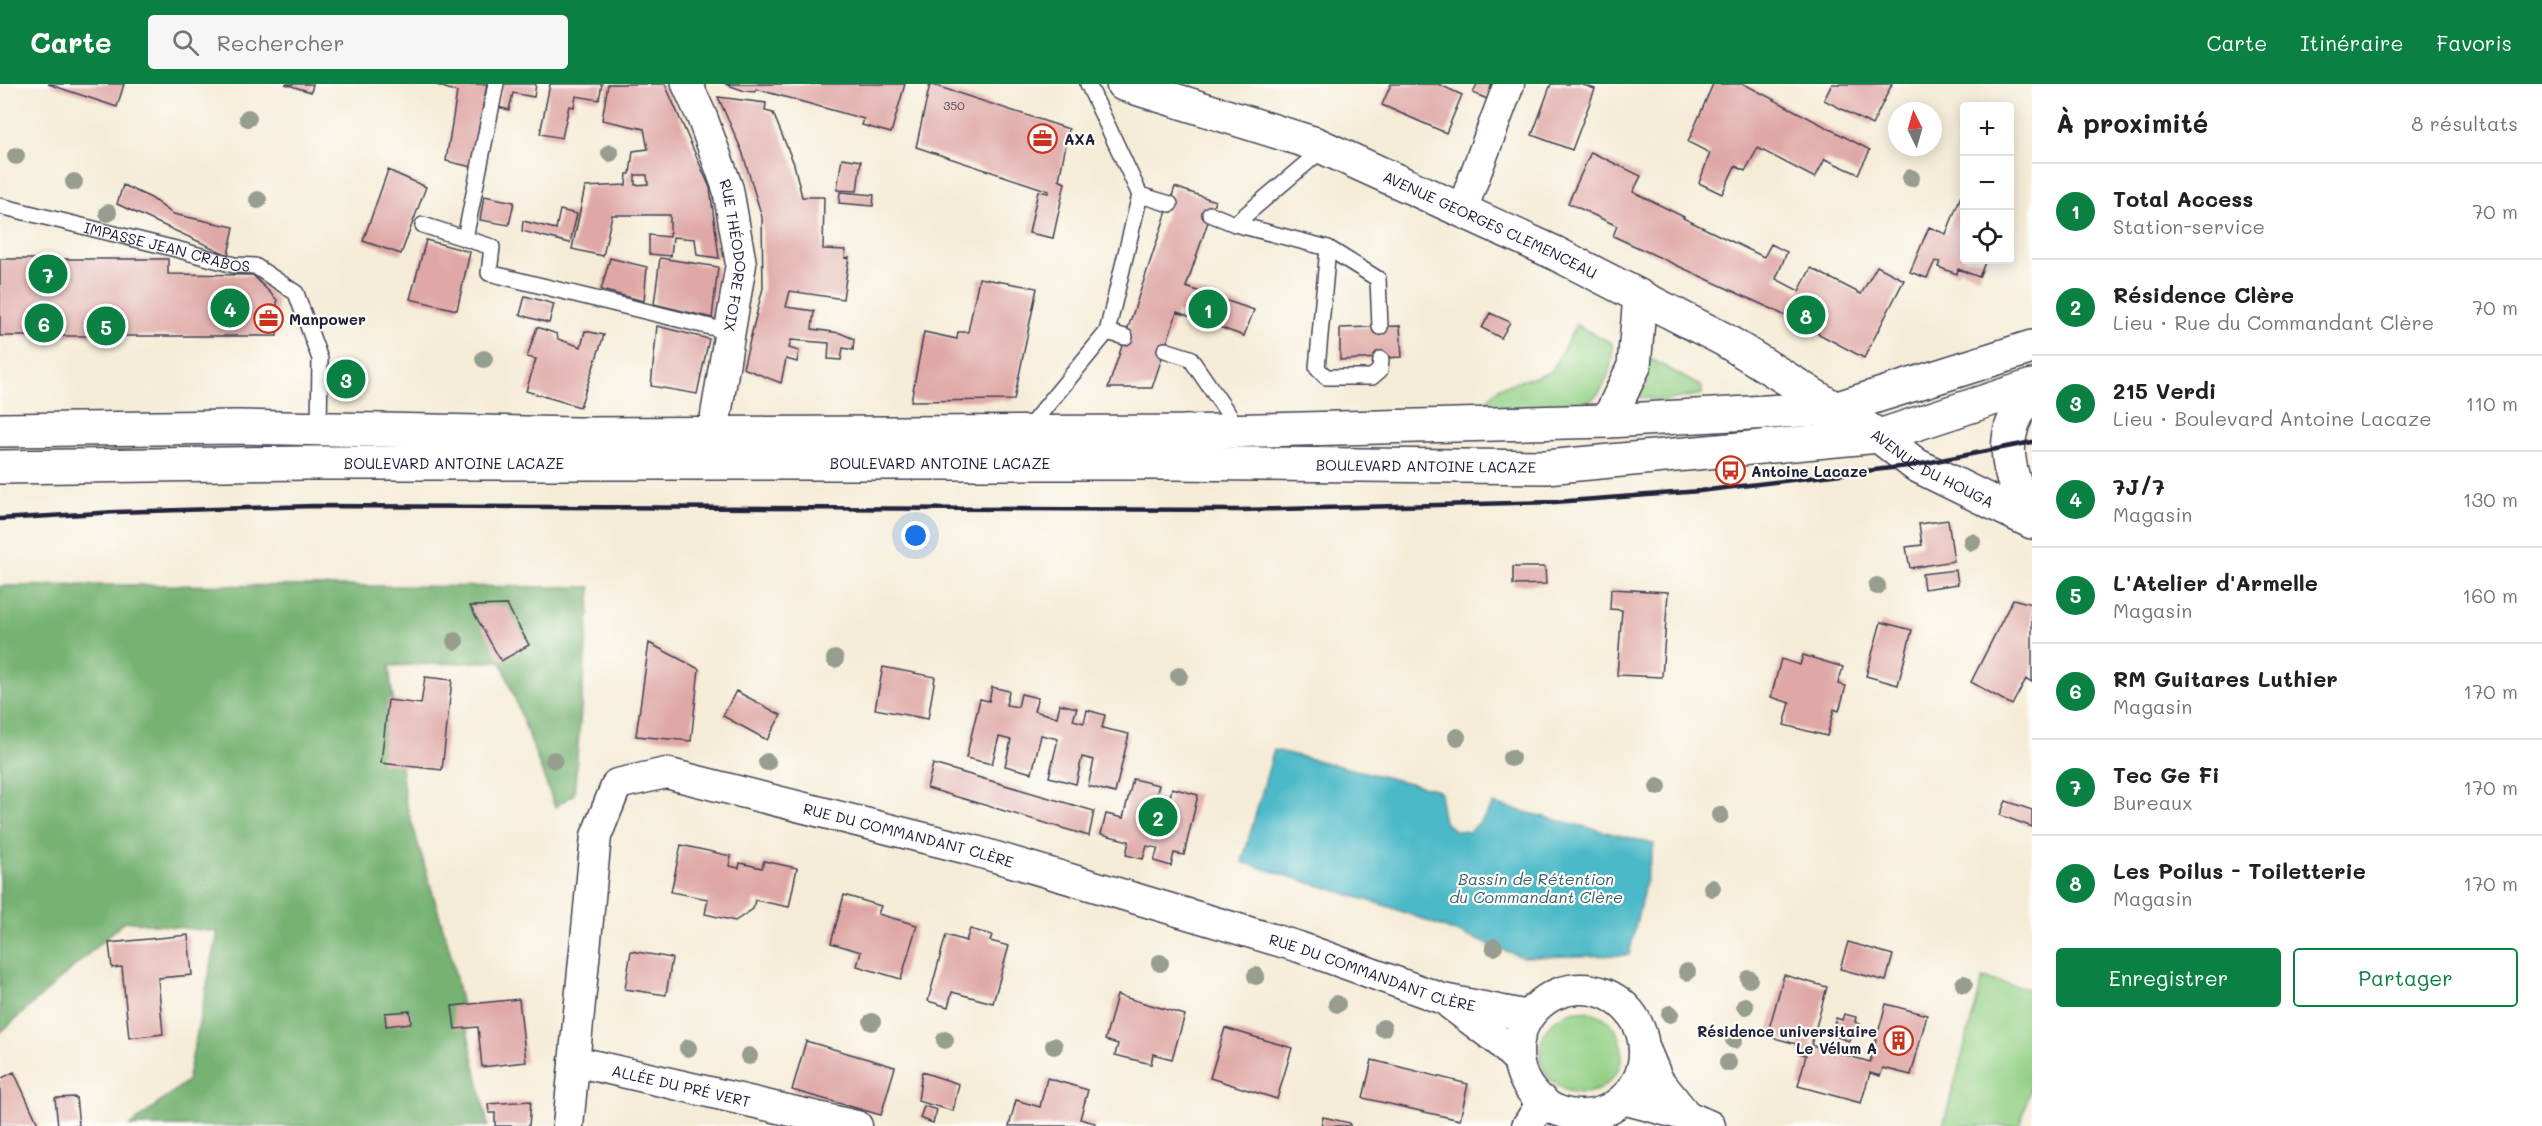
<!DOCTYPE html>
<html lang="fr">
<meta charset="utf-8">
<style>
body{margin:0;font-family:Mali,sans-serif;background:#f6f6f6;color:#202124}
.controls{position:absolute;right:18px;top:18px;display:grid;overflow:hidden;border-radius:6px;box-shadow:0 3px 15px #0003}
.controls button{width:54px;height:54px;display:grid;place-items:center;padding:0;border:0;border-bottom:2px solid #e0e0e0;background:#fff;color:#202124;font:30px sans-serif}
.compass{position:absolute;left:1888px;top:18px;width:54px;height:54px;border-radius:50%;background:#fff;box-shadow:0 3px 15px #0003;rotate:355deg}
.you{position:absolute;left:916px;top:452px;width:21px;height:21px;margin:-15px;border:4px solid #fff;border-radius:50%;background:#1a73e8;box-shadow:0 0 0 9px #1a73e833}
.badge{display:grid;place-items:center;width:39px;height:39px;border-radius:50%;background:#0b8043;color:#fff;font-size:20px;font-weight:700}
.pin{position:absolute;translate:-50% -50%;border:3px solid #fff;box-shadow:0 2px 6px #0006}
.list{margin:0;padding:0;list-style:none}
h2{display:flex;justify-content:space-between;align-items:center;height:78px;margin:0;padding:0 24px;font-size:26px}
h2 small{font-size:20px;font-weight:400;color:#757577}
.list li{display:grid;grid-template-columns:39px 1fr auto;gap:18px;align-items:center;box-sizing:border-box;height:96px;padding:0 24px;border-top:2px solid #e0e0e0}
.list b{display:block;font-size:22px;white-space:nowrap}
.list p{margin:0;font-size:20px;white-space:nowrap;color:#757577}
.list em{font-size:20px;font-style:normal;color:#757577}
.actions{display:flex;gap:12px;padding:18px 24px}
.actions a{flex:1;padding:14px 0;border:2px solid #0b8043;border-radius:6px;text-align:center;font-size:21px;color:#0b8043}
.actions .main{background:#0b8043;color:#fff}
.icon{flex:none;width:33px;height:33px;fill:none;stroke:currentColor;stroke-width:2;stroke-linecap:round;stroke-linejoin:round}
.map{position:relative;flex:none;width:2032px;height:1042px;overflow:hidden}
header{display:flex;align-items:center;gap:36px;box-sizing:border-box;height:84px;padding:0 30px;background:#0b8043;color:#fff}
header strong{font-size:28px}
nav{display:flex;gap:33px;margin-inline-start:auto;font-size:21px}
.search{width:420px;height:54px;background:#f6f6f6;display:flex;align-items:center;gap:15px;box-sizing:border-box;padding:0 21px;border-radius:6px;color:#757577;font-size:22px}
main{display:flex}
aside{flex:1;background:#fff}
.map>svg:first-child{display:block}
.green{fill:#93d085;stroke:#5a7960;stroke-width:1.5}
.forest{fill:#76b272;stroke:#4c6a56;stroke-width:1.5}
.water{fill:#4cb9c7;stroke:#376e81;stroke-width:1.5}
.building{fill:#dfa8a6;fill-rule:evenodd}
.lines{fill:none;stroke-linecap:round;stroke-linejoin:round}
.lane-casing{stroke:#424052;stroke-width:18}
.street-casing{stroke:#424052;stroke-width:33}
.secondary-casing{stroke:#424052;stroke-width:36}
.lane{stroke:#fff;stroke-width:15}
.street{stroke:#fff;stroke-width:30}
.secondary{stroke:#fff;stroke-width:33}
.rail{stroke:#22223b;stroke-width:4.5}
.tree{fill:#979e90}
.labels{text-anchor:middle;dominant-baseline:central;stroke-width:4.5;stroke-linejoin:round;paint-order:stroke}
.number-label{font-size:12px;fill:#514456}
.poi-label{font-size:15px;font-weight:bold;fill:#22223b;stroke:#fdfcf7;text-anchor:start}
.street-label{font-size:15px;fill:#22223b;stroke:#fdfcf7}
.water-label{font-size:16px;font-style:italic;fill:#335e73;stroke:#fdfcf7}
</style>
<header>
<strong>Carte</strong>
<div class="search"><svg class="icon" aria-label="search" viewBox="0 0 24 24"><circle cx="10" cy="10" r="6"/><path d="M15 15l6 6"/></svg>Rechercher</div>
<nav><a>Carte</a><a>Itinéraire</a><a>Favoris</a></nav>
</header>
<main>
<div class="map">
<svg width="2032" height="1042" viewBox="0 0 2032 1042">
<rect width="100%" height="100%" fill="#fdfcf7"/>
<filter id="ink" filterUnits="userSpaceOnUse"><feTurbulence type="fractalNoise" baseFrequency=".0167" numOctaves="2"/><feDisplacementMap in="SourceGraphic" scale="12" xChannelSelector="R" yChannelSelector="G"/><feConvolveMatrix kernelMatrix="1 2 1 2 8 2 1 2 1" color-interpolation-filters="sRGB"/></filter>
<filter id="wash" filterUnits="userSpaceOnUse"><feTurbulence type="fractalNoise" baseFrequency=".008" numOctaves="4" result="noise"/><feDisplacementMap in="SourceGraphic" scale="24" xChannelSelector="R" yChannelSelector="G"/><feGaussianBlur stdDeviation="1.35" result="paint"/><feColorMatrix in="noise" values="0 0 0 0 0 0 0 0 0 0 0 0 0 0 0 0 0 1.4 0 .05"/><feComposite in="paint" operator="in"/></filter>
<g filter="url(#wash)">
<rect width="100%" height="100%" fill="#f5ecd7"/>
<path class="green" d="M1576 241 1612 259C1614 277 1607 307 1589 317 1572 327 1491 326 1467 327L1487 317 1500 303 1551 288Z
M1649 274 1702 303V310L1663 317 1639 313V305Z
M1983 894 2032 906V997L2020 1042H1943Z
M1540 968a41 41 0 1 1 82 0a41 41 0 1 1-82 0Z"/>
<path class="forest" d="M122 501 591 503 574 710 555 723 501 577 389 582 405 716 450 867 488 1042H130L187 997 218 848 125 837 0 949V502Z"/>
<path class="water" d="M1274 666 1434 705 1441 709V723L1444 738 1455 746 1469 748 1484 734 1493 720 1654 760 1629 871 1522 873 1390 823 1242 778Z"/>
<g id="blocks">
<path class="building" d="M48 0H124L117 23Z
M285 0H313L311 8Z
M487 0 472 83 446 77 457 8 434 0Z
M503 0H536L534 13 513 9 509 26 498 23Z
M550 0H602L599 16 576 12 574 23 569 22 562 54 540 50Z
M608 0H665L710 104 719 174 697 171 695 155 673 153 671 172 649 170V151L670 153V131H612L603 172 572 165 585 103 626 101 627 90H630L633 67 648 65 644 45 602 36ZM635 91H647L648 100 635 101Z
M725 0H905L891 49 862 41 864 35 756 5 755 8 745 7Z
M930 0 1069 45 1059 96 1065 99 1053 154 1029 149 1038 107 1048 109 1049 107 916 63Z
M1391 0H1438L1462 11 1446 49 1382 21Z
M1477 0H1492L1487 15 1473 9Z
M1551 0H1580L1595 5 1572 66 1532 51Z
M1713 0H1744L1870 66 1858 90 1825 75 1815 94 1758 64 1745 87 1735 82 1722 110 1699 99 1710 69 1688 58Z
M1832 0H1892L1872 41 1824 16Z
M718 13 766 19 765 27 773 29 794 80 802 113H824L823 165 846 166 845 174 849 173 843 215 790 207 786 223 814 227 812 245 840 249 854 255 853 266 843 264 841 276 828 275 829 259 791 256 789 264 799 267 797 278 786 275 781 299 743 284 763 204 762 133 742 67Z
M1591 68 1641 92 1633 108 1684 133 1683 134 1764 173 1771 160 1787 168 1776 195 1799 207 1811 184 1861 210 1877 182 1904 196 1864 274 1774 226 1613 152 1617 142 1568 119Z
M842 74 861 77 857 107 837 106Z
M388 86 426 103 401 170 363 157Z
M123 101 151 114 173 130 234 143 228 171 117 120Z
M1175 103 1215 117 1186 203 1254 226 1244 252 1177 228 1152 304H1108Z
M1964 104V176H1986L1979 193 1958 185 1957 190 1938 183 1940 178 1935 177 1927 194 1910 188 1929 143 1946 150Z
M840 108 874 111 873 122 839 119Z
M484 112 514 118 509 141 480 136Z
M560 126 577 130 570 159 522 147 523 137 556 145Z
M426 156 470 168 457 226 410 215Z
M610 174 647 183 644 217 601 206Z
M660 174 718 183 712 234 654 220Z
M0 175H168V190L253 191 277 216V252H0Z
M979 194 1037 204 1014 316 911 317 924 248 957 255 958 248H968Z
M525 212 554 220 549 239 520 231Z
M1490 229 1510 238 1501 254 1482 244Z
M657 242 709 255 697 310 651 302Z
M1400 242 1402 273 1340 276V244Z
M537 243 557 250 558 255 581 263 585 247 604 251 580 323 526 307 536 275 527 273Z
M339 289H353L354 302H339Z
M1948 436 1954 477 1910 484 1906 463 1922 461 1919 440Z
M1513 483H1545L1546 500 1513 501Z
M1956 486 1958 500 1924 505 1922 490Z
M1611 505 1668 508 1662 593 1617 591 1622 526 1610 525Z
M2013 515 2032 520V598L2026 595 2012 621 1971 598Z
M507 521 529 561 501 577 470 522Z
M1881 538 1912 546 1898 601 1866 592Z
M649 559 699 585 691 657 636 652Z
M1803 571 1843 583 1838 600 1846 602 1839 627 1834 625 1827 652 1784 641 1790 619 1771 613 1781 575 1800 581Z
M883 583 935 593 928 635 875 625Z
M425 593 452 596 442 686 381 679 388 616 421 620Z
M992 603 1009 607 1006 621 1018 623 1021 610 1038 614 1034 627 1057 633 1060 620 1077 624 1073 636 1084 639 1087 626 1105 631 1102 644 1129 650 1115 709 1088 702 1094 676 1082 673 1076 700 1049 693 1058 655 1041 651 1032 689 1005 682 1011 656 999 653 992 680 966 674 980 615 989 617Z
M736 607 781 631 767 656 723 632Z
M933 680 1094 727 1089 752 927 704Z
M1133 695 1159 701 1152 728 1166 731 1172 704 1198 711 1184 771 1174 769 1171 782 1154 777 1158 764 1147 762 1143 775 1126 771 1129 757 1101 750 1106 730 1123 734Z
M2006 717 2032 726V743L2000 731Z
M681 761 731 772 729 782 739 784 740 779 762 784 764 777 797 784 789 823 755 816 753 825 735 837 705 830 708 815 671 808Z
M844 811 881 822 878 830 917 841 901 895 857 882 861 868 831 859Z
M970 845 992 851 990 857 1009 862 993 919 952 908 948 923 928 917 946 851 966 857Z
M188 851 192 891 158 894 163 950 129 954 122 883 112 884 109 859Z
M1848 858 1893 871 1886 897 1840 885Z
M631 867 672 874 666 911 625 905Z
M1784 891 1827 903 1811 961 1870 978 1886 920 1927 931 1911 991 1883 984 1880 992 1870 989 1861 1019 1798 1002 1806 971 1798 969 1800 961 1767 952Z
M1117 911 1185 931 1172 975 1153 970 1151 980 1115 971 1118 960 1105 956Z
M519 915 526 978 482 983 478 943 455 945 452 922Z
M410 927 411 939 386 942 385 929Z
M1844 930 1856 933 1855 938 1860 940 1857 952 1851 951 1849 957 1838 953 1840 947 1833 946 1836 934 1842 936Z
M1225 944 1292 964 1277 1015 1210 994Z
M806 957 895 983 881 1031 792 1006Z
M1372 976 1468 1000 1460 1036 1363 1014Z
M14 988 39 1042H0V995Z
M922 988 959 1000 953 1027 918 1017Z
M1047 994 1088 1006 1080 1035 1095 1039 1094 1042H1009L1016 1016 1040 1023Z
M76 1013 79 1042H58L55 1014Z
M531 1017 529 1042H495V1029H489L488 1020Z
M924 1022 937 1026 933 1039 920 1034Z
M1323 1033 1350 1039V1042H1321Z"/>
</g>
</g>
<g filter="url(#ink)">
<use href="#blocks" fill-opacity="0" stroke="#424052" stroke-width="1.5"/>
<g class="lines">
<defs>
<g id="lane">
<path d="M1088 0 1140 111 1170 120"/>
<path id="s1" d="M0 122 176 165 234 181 255 182 296 209 320 275 319 345"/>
<path d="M1210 130 1235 140 1324 64"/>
<path d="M1235 140 1328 164 1378 195 1380 243"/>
<path d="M423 141 492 163 489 189 731 248"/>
<path d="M465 154 496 0"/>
<path d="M1328 164 1317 284 1326 293H1372L1380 286 1381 275"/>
<path d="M1107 248 1140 111"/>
<path d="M1165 266 1190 274 1240 347"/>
<path d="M1025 348 1107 248 1125 253"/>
</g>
<g id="street">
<path id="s2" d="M687 0 702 33 728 105 741 180 713 349 711 373"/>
<path d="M1462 126 1509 0"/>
<circle cx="1581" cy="968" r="63"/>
<path d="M1450 920 1499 957 1518 976"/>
<path d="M1644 963 1658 996 1687 1032"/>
<path id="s3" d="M574 977 857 1042"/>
<path d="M1623 1015 1687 1032 1710 1042"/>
<path id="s4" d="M568 1042 596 752 617 700 666 689 972 766 1299 863 1443 915 1528 932"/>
<path d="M1527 1042 1543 1017"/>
</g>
<g id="secondary">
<path id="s5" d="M1123 0 1316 60 1555 169 1723 255 1879 352 1916 381 2032 438"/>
<path d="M1608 337 1634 282 1640 213"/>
<path d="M0 346 238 343 576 350 1182 348 1608 337 1838 324 2032 263"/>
<path id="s6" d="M0 383 307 379H1174L1546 383 1879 352 2032 302"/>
<path d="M2031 437C2008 393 1994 350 2032 308"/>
</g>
</defs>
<use href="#lane" class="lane-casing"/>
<use href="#street" class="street-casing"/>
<use href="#secondary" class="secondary-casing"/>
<use href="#lane" class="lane"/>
<use href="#street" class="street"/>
<use href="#secondary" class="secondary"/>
<path class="rail" d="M0 435 116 428 314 422 1241 426 1555 418 1700 407 1916 381 2032 358"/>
</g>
<g class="tree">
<circle cx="248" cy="34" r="9"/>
<circle cx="610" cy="69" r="9"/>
<circle cx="16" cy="72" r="9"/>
<circle cx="1911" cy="94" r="9"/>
<circle cx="74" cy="98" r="9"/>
<circle cx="258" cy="116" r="9"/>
<circle cx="108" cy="129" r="9"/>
<circle cx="484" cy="275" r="9"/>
<circle cx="1972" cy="458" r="9"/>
<circle cx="1877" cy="502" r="9"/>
<circle cx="455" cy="557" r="9"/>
<circle cx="835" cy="575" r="9"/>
<circle cx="1179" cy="592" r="9"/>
<circle cx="1457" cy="653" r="9"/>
<circle cx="1511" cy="674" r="9"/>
<circle cx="554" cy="676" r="9"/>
<circle cx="767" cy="678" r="9"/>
<circle cx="1658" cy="703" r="9"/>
<circle cx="1720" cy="731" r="9"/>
<circle cx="1712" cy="804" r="9"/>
<circle cx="1494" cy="863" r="9"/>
<circle cx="1160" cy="879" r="9"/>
<circle cx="1687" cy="888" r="9"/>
<circle cx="1256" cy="892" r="9"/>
<circle cx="1749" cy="895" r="9"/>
<circle cx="1964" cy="900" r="9"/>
<circle cx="1337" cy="920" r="9"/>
<circle cx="1745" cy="922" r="9"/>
<circle cx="1670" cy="930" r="9"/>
<circle cx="872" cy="938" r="9"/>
<circle cx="1383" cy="944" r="9"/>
<circle cx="945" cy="956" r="9"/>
<circle cx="1734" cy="956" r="9"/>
<circle cx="1054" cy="962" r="9"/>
<circle cx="688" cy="964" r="9"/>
<circle cx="749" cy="972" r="9"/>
<circle cx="1728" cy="979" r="9"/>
</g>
</g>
<defs>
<symbol id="office-ring" viewBox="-11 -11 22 22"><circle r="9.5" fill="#fdfcf7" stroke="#c8321e" stroke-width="1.5"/><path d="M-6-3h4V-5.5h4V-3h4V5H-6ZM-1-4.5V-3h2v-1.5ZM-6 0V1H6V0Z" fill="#c8321e"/></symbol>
<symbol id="bus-ring" viewBox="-11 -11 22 22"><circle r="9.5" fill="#fdfcf7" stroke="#c8321e" stroke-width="1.5"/><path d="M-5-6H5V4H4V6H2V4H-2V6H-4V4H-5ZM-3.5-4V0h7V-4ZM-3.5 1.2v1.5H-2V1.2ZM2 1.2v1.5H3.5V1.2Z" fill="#c8321e"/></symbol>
<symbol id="building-ring" viewBox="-11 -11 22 22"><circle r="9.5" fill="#fdfcf7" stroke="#c8321e" stroke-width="1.5"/><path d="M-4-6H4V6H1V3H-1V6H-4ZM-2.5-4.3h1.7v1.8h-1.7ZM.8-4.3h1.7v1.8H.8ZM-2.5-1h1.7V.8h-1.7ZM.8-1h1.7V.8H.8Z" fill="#c8321e"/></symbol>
</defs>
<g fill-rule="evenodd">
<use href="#office-ring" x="1026" y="38" width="33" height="33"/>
<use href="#office-ring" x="252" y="218" width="33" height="33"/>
<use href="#bus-ring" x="1714" y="370" width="33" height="33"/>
<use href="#building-ring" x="1882" y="940" width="33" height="33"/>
</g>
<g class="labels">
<g class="number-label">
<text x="954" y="21">350</text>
</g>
<g class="poi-label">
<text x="1064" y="55">AXA</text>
<text x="289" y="235">Manpower</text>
<text x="1751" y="387">Antoine Lacaze</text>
<text x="1877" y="947" text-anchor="end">Résidence universitaire<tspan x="1877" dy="17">Le Vélum A</tspan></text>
</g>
<g class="street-label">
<text stroke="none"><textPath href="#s5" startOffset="394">AVENUE GEORGES CLEMENCEAU</textPath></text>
<text stroke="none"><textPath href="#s1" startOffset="172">IMPASSE JEAN CRABOS</textPath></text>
<text stroke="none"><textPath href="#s2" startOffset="180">RUE THÉODORE FOIX</textPath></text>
<text stroke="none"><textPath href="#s6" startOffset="454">BOULEVARD ANTOINE LACAZE</textPath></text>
<text stroke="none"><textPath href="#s6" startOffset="940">BOULEVARD ANTOINE LACAZE</textPath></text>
<text stroke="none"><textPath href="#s6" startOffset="1426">BOULEVARD ANTOINE LACAZE</textPath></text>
<text stroke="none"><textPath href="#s5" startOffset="900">AVENUE DU HOUGA</textPath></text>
<text stroke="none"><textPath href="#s4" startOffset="648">RUE DU COMMANDANT CLÈRE</textPath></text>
<text stroke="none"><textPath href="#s4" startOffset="1132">RUE DU COMMANDANT CLÈRE</textPath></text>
<text stroke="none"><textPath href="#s3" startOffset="110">ALLÉE DU PRÉ VERT</textPath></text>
</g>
<g class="water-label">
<text x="1536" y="794">Bassin de Rétention<tspan x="1536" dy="18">du Commandant Clère</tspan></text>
</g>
</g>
</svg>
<div class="controls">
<button>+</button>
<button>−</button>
<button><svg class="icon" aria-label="locate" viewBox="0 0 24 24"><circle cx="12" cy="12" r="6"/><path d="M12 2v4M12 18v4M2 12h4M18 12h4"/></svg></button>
</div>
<svg class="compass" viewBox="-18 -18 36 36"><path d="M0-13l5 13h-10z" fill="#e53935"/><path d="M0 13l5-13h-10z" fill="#757577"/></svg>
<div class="you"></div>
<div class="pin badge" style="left:1208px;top:225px">1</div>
<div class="pin badge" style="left:1158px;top:733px">2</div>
<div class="pin badge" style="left:346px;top:295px">3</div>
<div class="pin badge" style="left:230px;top:224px">4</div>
<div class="pin badge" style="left:106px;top:242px">5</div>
<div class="pin badge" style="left:44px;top:239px">6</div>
<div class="pin badge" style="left:48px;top:190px">7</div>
<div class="pin badge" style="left:1806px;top:231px">8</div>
</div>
<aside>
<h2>À proximité<small>8 résultats</small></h2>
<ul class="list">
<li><span class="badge">1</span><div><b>Total Access</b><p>Station-service</p></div><em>70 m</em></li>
<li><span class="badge">2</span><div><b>Résidence Clère</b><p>Lieu · Rue du Commandant Clère</p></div><em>70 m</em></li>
<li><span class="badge">3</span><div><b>215 Verdi</b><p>Lieu · Boulevard Antoine Lacaze</p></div><em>110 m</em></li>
<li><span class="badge">4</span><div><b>7J/7</b><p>Magasin</p></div><em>130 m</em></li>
<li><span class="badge">5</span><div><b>L'Atelier d'Armelle</b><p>Magasin</p></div><em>160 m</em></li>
<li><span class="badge">6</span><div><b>RM Guitares Luthier</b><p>Magasin</p></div><em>170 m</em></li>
<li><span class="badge">7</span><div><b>Tec Ge Fi</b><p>Bureaux</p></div><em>170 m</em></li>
<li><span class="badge">8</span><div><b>Les Poilus - Toiletterie</b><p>Magasin</p></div><em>170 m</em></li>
</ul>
<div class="actions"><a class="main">Enregistrer</a><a>Partager</a></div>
</aside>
</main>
